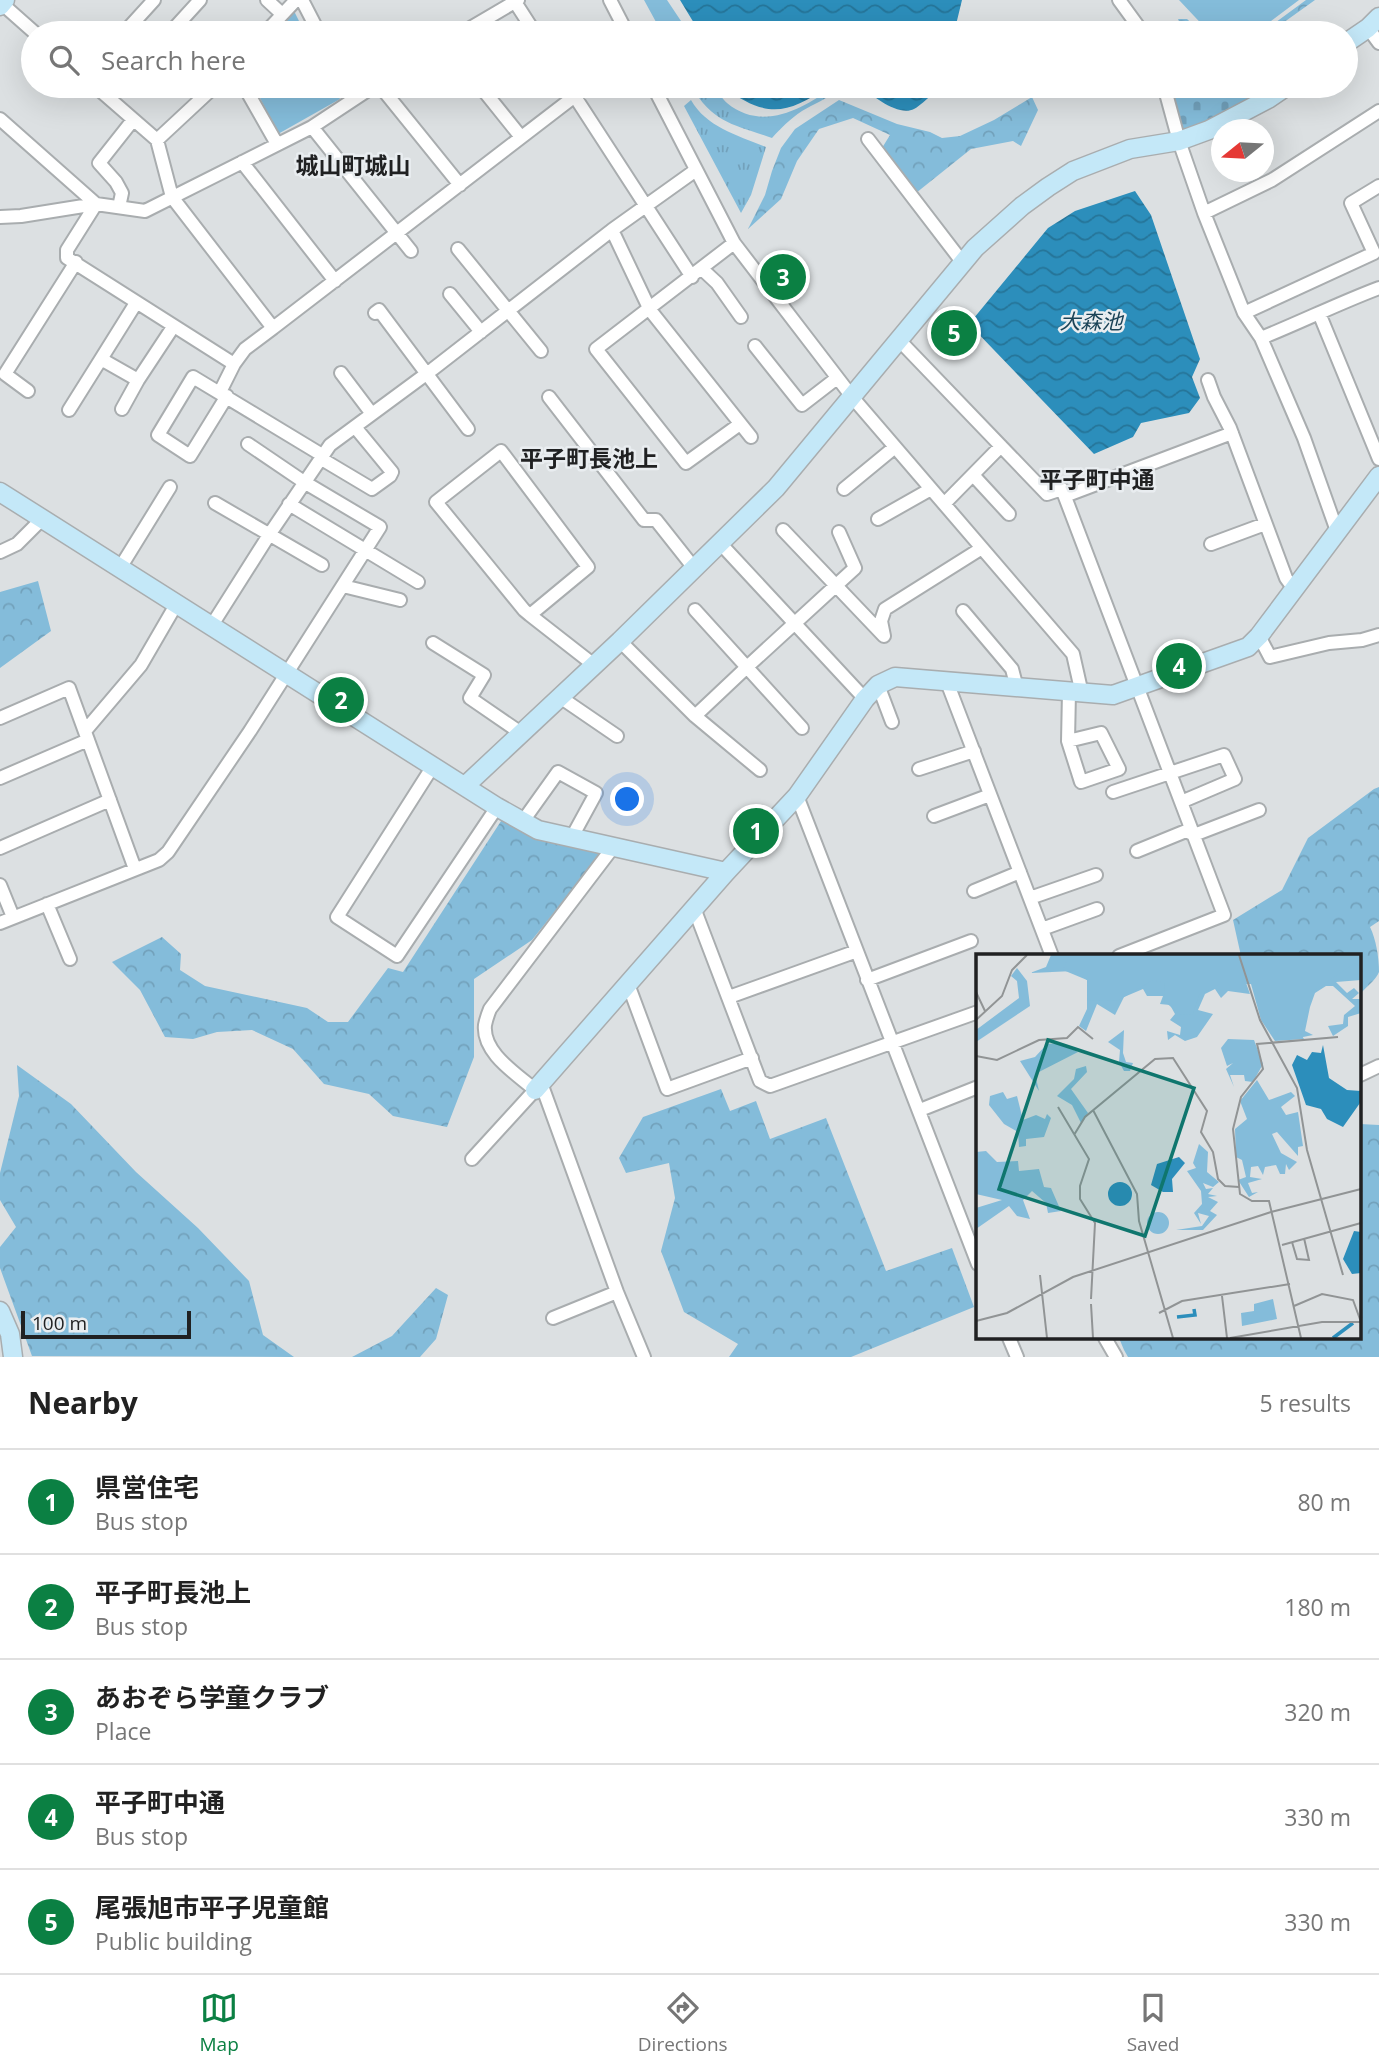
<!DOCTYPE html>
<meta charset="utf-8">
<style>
body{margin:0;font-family:"Open Sans","Noto Sans JP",sans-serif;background:#f2f2f2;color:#222}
.compass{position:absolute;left:1211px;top:119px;width:63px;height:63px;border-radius:50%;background:#fff;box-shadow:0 7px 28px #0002;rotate:252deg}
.scale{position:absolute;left:21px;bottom:18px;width:170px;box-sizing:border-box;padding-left:7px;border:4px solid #202122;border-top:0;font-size:19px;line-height:24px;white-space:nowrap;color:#202122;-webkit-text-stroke:5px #e9edf0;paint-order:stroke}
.you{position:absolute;left:628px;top:800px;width:24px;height:24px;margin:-18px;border:5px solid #fff;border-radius:50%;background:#1a73e8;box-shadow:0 0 0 10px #1a73e833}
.badge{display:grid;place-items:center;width:46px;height:46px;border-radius:50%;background:#0b8043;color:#fff;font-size:23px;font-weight:700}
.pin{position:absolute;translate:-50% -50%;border:4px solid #fff;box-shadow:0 2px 7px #0006}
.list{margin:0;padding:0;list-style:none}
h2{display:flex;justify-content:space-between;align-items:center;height:91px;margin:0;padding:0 28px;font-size:30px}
h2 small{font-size:23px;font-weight:400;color:#767676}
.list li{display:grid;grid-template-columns:46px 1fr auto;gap:21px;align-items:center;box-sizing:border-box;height:105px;padding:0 28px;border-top:2px solid #e0e0e0}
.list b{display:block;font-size:26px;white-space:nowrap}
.list p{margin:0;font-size:23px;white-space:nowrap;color:#767676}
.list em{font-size:23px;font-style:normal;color:#767676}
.icon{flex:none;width:38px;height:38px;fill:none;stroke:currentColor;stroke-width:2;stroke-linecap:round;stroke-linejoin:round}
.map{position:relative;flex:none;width:1379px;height:1357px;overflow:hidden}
.search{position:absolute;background:#fff;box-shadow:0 7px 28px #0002;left:21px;right:21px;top:21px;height:77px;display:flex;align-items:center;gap:18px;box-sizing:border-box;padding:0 24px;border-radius:38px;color:#767676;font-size:26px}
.sheet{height:616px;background:#fff}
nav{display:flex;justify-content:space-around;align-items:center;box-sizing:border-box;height:98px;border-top:2px solid #e0e0e0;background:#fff;font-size:19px;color:#767676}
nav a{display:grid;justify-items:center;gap:4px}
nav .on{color:#0b8043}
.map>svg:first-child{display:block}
.grass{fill:url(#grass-tufts)}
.forest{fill:url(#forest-crowns)}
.cemetery{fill:url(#cemetery-stones)}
.park{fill:#84bcda}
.water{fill:url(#water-waves)}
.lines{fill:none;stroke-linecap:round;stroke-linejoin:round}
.street-casing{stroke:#a9adaf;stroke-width:16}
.secondary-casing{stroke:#a9adaf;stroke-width:21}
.street{stroke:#fff;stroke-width:12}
.secondary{stroke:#c4e8f8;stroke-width:18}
.labels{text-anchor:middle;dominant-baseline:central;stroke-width:5;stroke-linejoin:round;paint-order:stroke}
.water-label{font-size:21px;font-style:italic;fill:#1b4357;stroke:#e9edf0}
.quarter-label{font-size:23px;font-weight:bold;fill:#202122;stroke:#e9edf0}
.inset-river{fill:none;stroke:#2c8ebb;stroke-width:3.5}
.inset-road{fill:none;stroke:#919495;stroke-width:2}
.view{fill:#0f766e;fill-opacity:0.15;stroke:#0f766e;stroke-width:3.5}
.inset-edge{fill:none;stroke:#202122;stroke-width:3.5}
</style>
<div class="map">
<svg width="1379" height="1357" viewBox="0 0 1379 1357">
<defs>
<pattern id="grass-tufts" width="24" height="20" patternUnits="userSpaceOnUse" patternTransform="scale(1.75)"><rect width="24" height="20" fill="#84bcda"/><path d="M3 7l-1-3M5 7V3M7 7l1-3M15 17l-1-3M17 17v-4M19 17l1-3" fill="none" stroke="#72a1bb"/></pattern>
<pattern id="forest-crowns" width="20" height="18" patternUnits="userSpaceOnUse" patternTransform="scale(1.75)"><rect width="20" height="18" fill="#84bcda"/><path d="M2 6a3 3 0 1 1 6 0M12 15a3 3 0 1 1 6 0" fill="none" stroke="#72a1bb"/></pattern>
<pattern id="cemetery-stones" width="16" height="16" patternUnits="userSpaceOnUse" patternTransform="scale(1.75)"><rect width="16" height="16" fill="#84bcda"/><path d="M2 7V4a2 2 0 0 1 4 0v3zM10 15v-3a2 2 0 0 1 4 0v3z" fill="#72a1bb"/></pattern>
<pattern id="water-waves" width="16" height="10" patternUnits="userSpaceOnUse" patternTransform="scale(1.75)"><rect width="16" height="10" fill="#2c8ebb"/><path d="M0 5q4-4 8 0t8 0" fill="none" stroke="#257498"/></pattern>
</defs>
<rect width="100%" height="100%" fill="#dce0e2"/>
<path class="grass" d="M644 0H667L689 33H662Z
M691 86H713C718 91 722 99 727 103 762 132 803 109 833 87L837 91C826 99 814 104 802 111 790 119 781 128 772 138 733 124 714 124 691 86Z
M691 100C706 127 739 136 766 147L751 195 741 213 684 106Z"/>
<path class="forest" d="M1306 0H1315L1269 33H1261Z
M1178 19H1187L1202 33H1184Z
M1032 97 1038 110 1021 146 1013 141 971 149 916 193 882 148 890 135 853 118 819 129 797 161 781 199 748 229 765 195 772 171 781 148 795 129 839 100 897 124 930 132 942 138 960 136 994 120Z
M38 581 51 631 0 668V592Z
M1379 787V921L1370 927C1376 939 1379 958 1379 972 1376 980 1365 988 1360 994V956H1241L1233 920 1282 890 1308 838 1374 789Z
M503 818 604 850 532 940 474 979V1057L447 1127 393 1116 369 1094 324 1084 293 1049 252 1030 217 1032 193 1039 165 1037 140 990 112 962 162 937 181 954 180 970 205 986 307 1008 328 1022H348L388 968 403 972Z
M17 1065 71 1104 136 1172 198 1228 249 1281 263 1335 294 1357 32 1356 0 1268V1247L16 1227 0 1200V1173L19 1096Z
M721 1089 730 1111 756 1101 770 1139 826 1118 886 1271 952 1248 974 1307 851 1357H729L738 1344 684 1312 661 1251 675 1198 669 1163 626 1173 619 1158 643 1117Z
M1360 1124 1379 1125V1357H1128L1124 1350 1119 1338H1360Z
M436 1288 448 1295 436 1339 420 1357H352L392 1336Z"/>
<path class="cemetery" d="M1169 86H1277L1251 103 1183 133Z"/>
<path class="park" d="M1179 0H1299L1255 33H1210Z
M294 11 305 33H274Z
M254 86H333L340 99 278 134Z"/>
<path class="water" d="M680 0H962L954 33H700Z
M722 86H829C786 116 765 118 722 86Z
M861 86H933L929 93 932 95C926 99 920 106 914 109 899 117 872 96 861 86Z
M1135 191 1151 215 1200 359 1192 377 1200 398 1189 413 1141 423 1133 437 1094 454 969 324 1048 228 1075 211Z"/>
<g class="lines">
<defs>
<path id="street" d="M267 0 282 14
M302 0 319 33
M610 0 627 33
M1119 0 1143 33
M0 2 35 33
M515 2 535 33
M1368 28 1379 43
M124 33 154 0
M170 33 200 0
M265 33 296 0
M462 33 518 0
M95 86 157 140 172 197 273 328 588 86
M244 86 277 144
M346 86 353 98
M380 86 460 185
M480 86 521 137
M568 86 692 277
M653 86 734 243 853 398 1073 654 1082 694
M1164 86 1179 141 1204 213 1244 313 1261 338 1304 438 1337 531
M110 98 121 86
M0 119 96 204
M312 127 411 251
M868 139 963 263
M157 140 215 86
M242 162 335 281
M96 204 67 250V258L234 364 245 349 273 328
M119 207 122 193 116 182 99 163 133 120
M1204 213 1272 180 1379 111
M0 217 21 216 96 204 145 211 312 127 374 86
M612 230 650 310 751 437
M734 243 596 349 686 463 740 424
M458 249 541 351
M702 269 717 283 741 317
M450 294 481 332
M136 303 101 359 138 380 173 327
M375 313 379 310 468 429
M1244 313 1374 253 1351 203 1379 186
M1319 313 1379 459
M1261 338C1301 322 1339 303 1379 288
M899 340 1047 494 1062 489 1224 915 1119 956
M755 346 802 405 837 378
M341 373 372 414
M1208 380 1214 397 1230 428 1286 578 1294 589
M28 391 5 374 76 262
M220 392 234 364
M227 396 190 456 158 435 193 377 322 455
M549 397 644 520H656L694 568
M122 409 138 380
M69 410 101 359
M320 458 372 489 390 476 392 472 355 427
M973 475 1009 514
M844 489 895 447
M1065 496 1232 433
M215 503 322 565
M289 504 418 582
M944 504 1001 446
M878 519 931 489
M783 530 884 636 881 621 885 609 982 548
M719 542 865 699
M1211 544 1265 524
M0 552 17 544 42 519
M120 568 170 487
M343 586 400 600
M695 610 802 728
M963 611 1012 669 1017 688
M530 615 588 567 501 451 436 502 524 610 530 615 594 665
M212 625 269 535 330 445 433 369 612 230 696 170
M1259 636 1270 657 1329 643 1362 640 1379 635
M620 641 695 716 760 770
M433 643 484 675 470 698 521 733
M947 682 1052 956
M878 685 892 722
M560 697 617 736
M695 716 747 667 855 568 839 532
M0 718 69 688 135 869
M85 731 141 665 177 603
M1068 741 1101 733 1119 769 1081 782 1068 741 1069 692
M433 766 337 917 397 956 497 807
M919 769 974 751
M0 778 88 740
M1113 792 1224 755 1235 779 1181 802
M797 796 978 1264
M934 816 990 795
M523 821 558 772 596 793 572 837
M0 848 110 800
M1137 851 1186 831 1194 835 1259 810
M0 885 13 917
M974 891 1020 872
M1030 898 1096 875
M47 904 70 959
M694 908 760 1081 770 1086 978 1012
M0 923 159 860 168 852 250 731 380 527 304 482 248 444
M1042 929 1097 909
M867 980 971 941
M628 984 667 1089 752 1058
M729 997 857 951
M1360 1075 1379 1066
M541 1083 617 1292 644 1357
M920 1110 978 1087
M472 1159 535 1090C517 1074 482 1053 485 1025 486 1020 488 1014 490 1009L614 846
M553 1318 617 1292
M1009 1338 1017 1357
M1105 1338 1116 1357"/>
<path id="secondary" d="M0 6 5 0
M1346 43 1368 28 1379 17
M0 492 497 807 538 830 726 872
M465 786 620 641 776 488 975 248 1022 206 1048 187 1073 171 1130 149 1179 141 1209 130 1268 99 1287 86
M535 1090 726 872 797 796 865 699 878 685 895 677 1113 695 1248 647 1259 636 1379 476
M0 1311 10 1334 13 1357"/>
</defs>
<use href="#street" class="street-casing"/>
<use href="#secondary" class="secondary-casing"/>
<use href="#street" class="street"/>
<use href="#secondary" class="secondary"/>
</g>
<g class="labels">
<g class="water-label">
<text x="1091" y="321">大森池</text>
</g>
<g class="quarter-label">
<text x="353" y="165">城山町城山</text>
<text x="589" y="458">平子町長池上</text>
<text x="1097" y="479">平子町中通</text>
</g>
</g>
<g transform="translate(976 954)">
<rect width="385" height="385" fill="#dce0e2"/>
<path d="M75 1H260L274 40 252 37 245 44 239 35 229 40 222 56 237 60 221 83 209 87 199 81 192 86 191 77 204 81 205 73 194 66 199 60 194 51 184 50 187 42H171L167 35 148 43 139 61 121 50 110 77 103 72 111 55V26L98 17 54 19 70 13ZM339 1H385V26L360 28 371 39 378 34 383 39 376 45H385V59L372 63V72L357 82 352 72 367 70 368 61 379 52 357 32H350L339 39 334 53 329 77 337 81 317 85ZM41 14 51 27 54 52 0 88V76L43 44 41 27 35 22ZM148 76 147 99 150 108 157 109 154 117H148L143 108 144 96 132 88ZM252 85 278 86 287 110 277 128 269 127 268 121H254L258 133 250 115 257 109 251 112 245 94ZM83 89 102 98 59 120 63 137 44 107 59 103 71 90ZM110 112 111 118 95 135 112 159 105 169 96 151 81 142 98 125 100 115ZM281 126 293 146 315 138 319 142 305 153 310 161 322 158 327 192 322 193V202L301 178 296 180 305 199 321 208 313 216 310 210 309 220H304L300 211 289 213 287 221 282 212 275 213 274 223 286 225 272 229 276 239 282 238 273 243 262 226 270 223 266 206 260 203 259 175 271 165 264 147ZM27 138 31 145 41 142 47 166 60 161 69 165 71 160 75 164 68 183 50 185V192L43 193 42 178 28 170 13 151 14 142ZM223 190 232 198 231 218 243 228 237 233 227 229 230 235 237 234 232 240 241 242 232 243 242 248 234 257 241 261 227 276H200L226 272 233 262 222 259 225 270 218 259 226 250 225 237 211 217 220 214 217 209ZM10 197 21 208 42 207 43 217 63 215 68 233 75 234 85 257 72 259 70 249 56 237 47 246 54 265 41 262 33 252 0 275V254L26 246 0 240V198Z" fill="#84bcda"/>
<path d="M93 1H385V13L379 9 337 37 324 79 328 85 299 87 285 66 275 30H244L223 41 217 60 205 61 189 48 188 29 177 26 143 46 112 47 111 26 87 16ZM171 269a11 11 0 1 1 22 0a11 11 0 1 1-22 0ZM297 345 301 365 266 372 265 359 278 357V350Z" fill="#84bcda"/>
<path d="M347 91 353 124 371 136 385 137 384 149 367 173 351 165 345 155 330 151 316 111 321 101 331 106 336 98 345 99ZM203 203 209 209 196 225 197 238H187L175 231 181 210ZM132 240a12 12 0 1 1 24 0a12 12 0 1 1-24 0ZM378 277 385 278V319L376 320 367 305Z" fill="#2c8ebb"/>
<path class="inset-river" d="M201 363 219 361 218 355M357 384 377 369"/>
<path class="inset-road" d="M263 1 284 66 321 134 331 196 367 321M0 38 9 57M0 66 26 42 36 16 51 1M0 102 21 106 63 86 91 84 102 73 117 85M82 153 113 205 104 232V245L119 269 115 345M117 156 161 240 163 267 197 384M98 181 109 163 179 105 197 104 231 157 225 178 237 198 242 225 249 232 263 233M316 288 321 305 333 306 328 284M306 291 385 269M64 321 71 384M246 342 251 384M115 350 117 384M318 352 346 340 377 346 385 368M183 359 206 347 314 330M0 367 31 359 97 323 295 258 385 235M254 384 346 368H385M325 384 293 247H276L264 240 257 175 265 143 287 115 281 90 362 83"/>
<path class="view" d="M72 86 218 134 169 282 23 235Z"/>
<rect width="385" height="385" class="inset-edge"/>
</g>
</svg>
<svg class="compass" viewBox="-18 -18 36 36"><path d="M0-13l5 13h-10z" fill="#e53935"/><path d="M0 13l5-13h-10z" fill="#767676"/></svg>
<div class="scale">100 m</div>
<div class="you"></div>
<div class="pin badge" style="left:756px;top:831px">1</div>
<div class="pin badge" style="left:341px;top:700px">2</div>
<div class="pin badge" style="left:783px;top:277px">3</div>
<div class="pin badge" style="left:1179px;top:666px">4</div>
<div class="pin badge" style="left:954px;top:333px">5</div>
<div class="search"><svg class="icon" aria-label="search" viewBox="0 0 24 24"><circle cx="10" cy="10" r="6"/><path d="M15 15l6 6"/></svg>Search here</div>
</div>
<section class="sheet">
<h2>Nearby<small>5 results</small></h2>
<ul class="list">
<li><span class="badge">1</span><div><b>県営住宅</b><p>Bus stop</p></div><em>80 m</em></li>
<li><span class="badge">2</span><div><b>平子町長池上</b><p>Bus stop</p></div><em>180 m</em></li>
<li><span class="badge">3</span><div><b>あおぞら学童クラブ</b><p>Place</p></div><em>320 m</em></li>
<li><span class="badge">4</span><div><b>平子町中通</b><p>Bus stop</p></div><em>330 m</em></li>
<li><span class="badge">5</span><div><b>尾張旭市平子児童館</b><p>Public building</p></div><em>330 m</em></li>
</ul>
</section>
<nav>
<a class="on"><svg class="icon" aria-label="map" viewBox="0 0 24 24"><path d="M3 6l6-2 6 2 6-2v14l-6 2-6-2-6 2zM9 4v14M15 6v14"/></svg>Map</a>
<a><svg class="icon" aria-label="directions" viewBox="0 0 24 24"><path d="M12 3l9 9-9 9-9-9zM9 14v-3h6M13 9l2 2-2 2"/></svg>Directions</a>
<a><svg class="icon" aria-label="saved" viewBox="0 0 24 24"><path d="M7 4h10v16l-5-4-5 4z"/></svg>Saved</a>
</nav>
